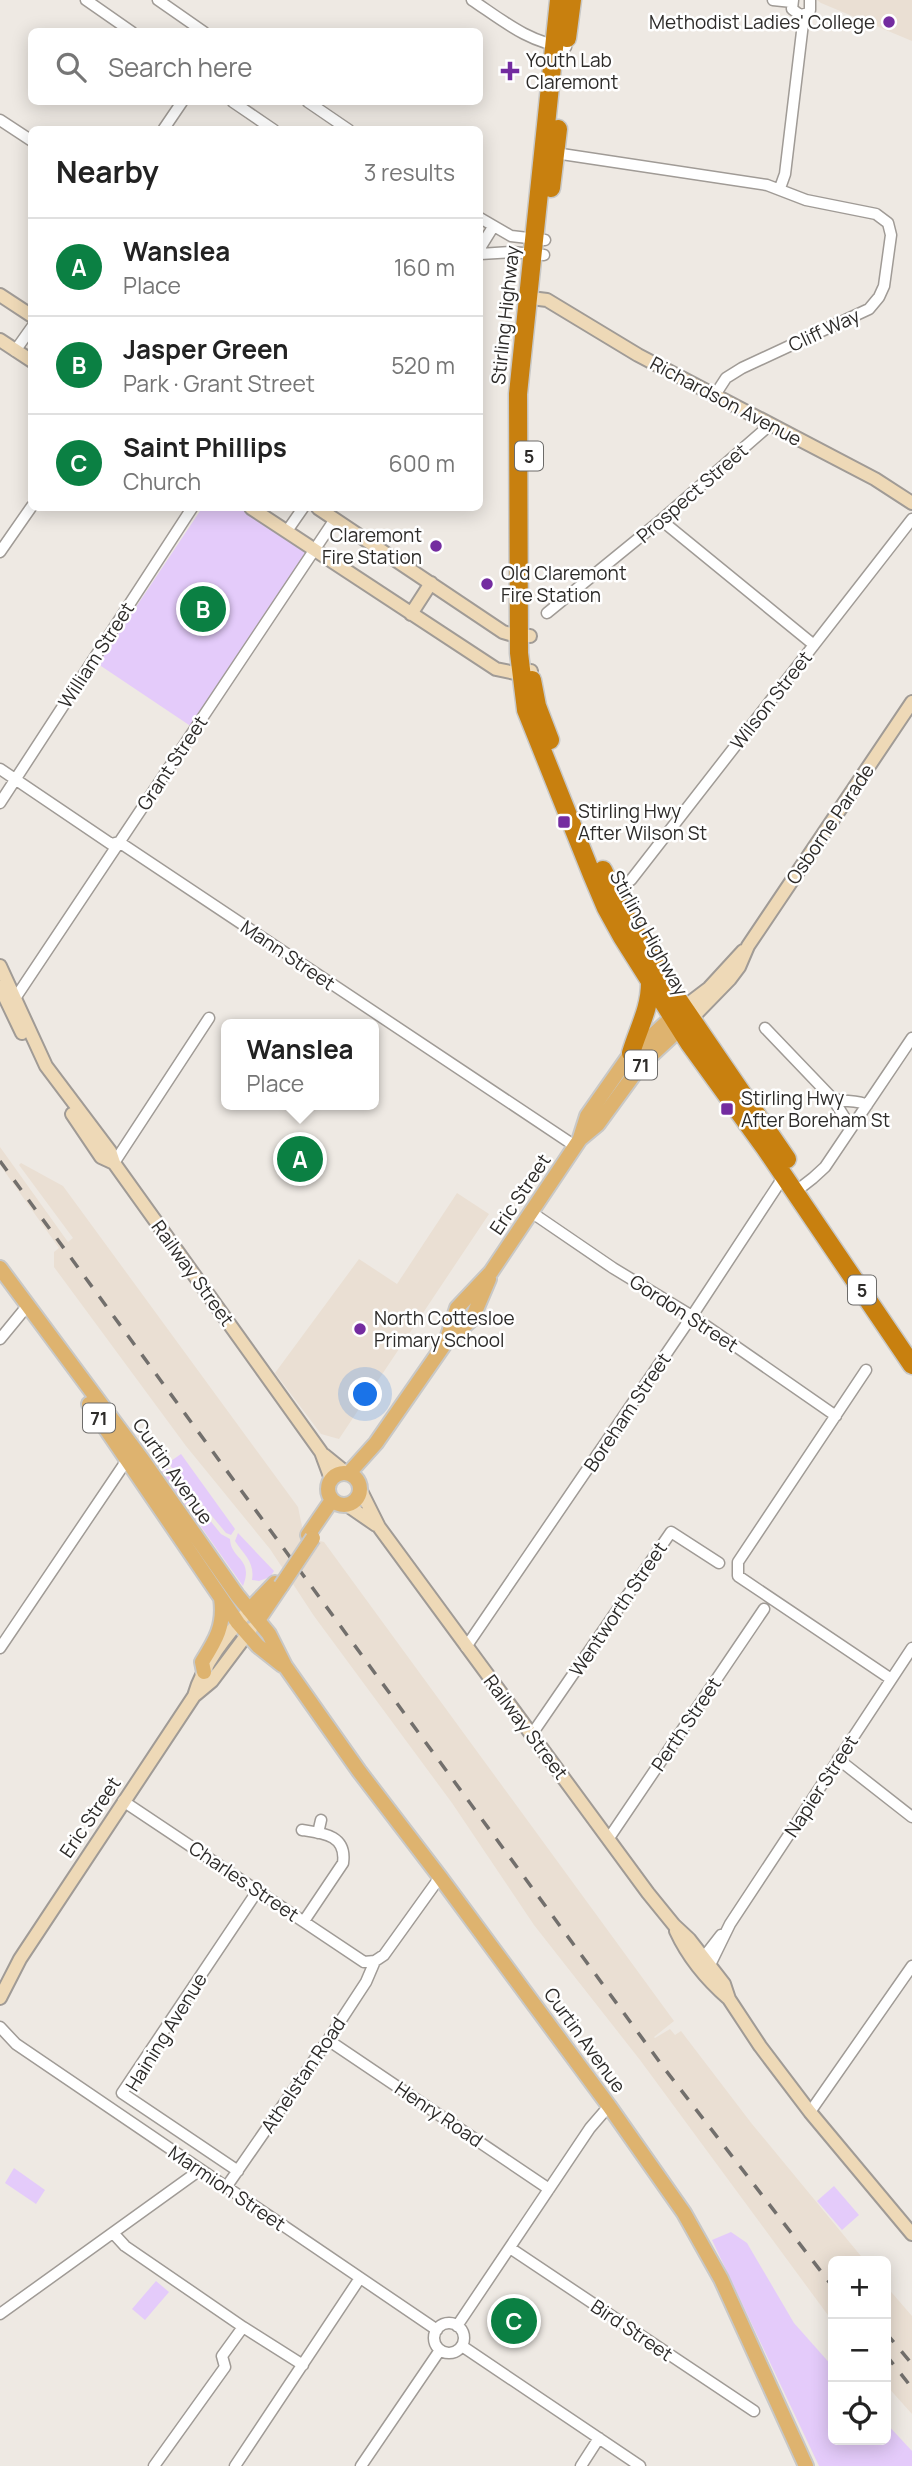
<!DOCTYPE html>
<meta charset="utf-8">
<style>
body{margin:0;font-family:Manrope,sans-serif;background:#f2f2f2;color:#222}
.controls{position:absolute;right:21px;bottom:21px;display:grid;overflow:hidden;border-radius:10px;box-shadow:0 4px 18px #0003}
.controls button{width:63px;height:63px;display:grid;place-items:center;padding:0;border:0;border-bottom:2px solid #e0e0e0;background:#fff;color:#222;font:35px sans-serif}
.you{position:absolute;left:366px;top:1395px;width:24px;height:24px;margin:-18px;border:5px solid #fff;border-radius:50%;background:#1a73e8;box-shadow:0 0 0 10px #1a73e833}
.badge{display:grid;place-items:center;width:46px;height:46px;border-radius:50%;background:#0b8043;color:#fff;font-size:23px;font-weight:700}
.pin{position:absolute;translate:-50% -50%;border:4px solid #fff;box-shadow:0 2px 7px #0006}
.popup{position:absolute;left:221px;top:1019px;width:158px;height:91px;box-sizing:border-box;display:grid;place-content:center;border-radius:10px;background:#fff;filter:drop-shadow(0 2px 5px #0005);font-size:23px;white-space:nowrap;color:#767676}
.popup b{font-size:26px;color:#222}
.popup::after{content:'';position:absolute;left:50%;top:100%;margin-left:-14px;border:14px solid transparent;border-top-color:#fff}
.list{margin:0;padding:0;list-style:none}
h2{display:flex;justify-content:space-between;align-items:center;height:91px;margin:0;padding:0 28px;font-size:30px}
h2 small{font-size:23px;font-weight:400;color:#767676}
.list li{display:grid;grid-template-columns:46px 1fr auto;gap:21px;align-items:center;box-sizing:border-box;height:98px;padding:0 28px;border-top:2px solid #e0e0e0}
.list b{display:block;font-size:26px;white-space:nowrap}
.list p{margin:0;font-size:23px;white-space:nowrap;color:#767676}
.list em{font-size:23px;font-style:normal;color:#767676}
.icon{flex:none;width:38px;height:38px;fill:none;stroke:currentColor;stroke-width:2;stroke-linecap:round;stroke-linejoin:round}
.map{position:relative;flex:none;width:912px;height:2466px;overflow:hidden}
.search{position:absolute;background:#fff;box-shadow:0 4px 18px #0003;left:28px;top:28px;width:455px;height:77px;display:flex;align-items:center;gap:18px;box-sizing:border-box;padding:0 24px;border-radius:10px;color:#767676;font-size:26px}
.panel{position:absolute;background:#fff;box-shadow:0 4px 18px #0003;left:28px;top:126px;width:455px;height:385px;border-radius:10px}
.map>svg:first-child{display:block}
.built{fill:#eadfd3}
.green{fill:#e4cbfa}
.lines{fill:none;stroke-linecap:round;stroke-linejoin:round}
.street-casing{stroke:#a09b96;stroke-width:13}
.secondary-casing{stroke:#a09b96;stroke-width:16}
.primary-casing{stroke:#c8c8c7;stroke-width:18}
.highway-casing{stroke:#c8c8c7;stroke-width:21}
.street{stroke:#fff;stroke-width:10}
.secondary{stroke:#eed9b7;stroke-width:12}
.primary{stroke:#deb36f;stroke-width:14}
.highway{stroke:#c8800f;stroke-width:18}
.rail{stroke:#726f6c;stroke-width:3.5;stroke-dasharray:12 12;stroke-linecap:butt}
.primary-bridge-casing{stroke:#c8c8c7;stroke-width:18;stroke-linecap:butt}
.primary-bridge{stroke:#deb36f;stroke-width:14}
.poi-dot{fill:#742ca0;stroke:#fff;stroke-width:2.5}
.labels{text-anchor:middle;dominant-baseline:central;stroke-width:5;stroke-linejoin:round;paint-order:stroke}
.shield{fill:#fff;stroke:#6c6b69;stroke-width:2}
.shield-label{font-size:18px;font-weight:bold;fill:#2d2b29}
.poi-label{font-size:19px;fill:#2d2b29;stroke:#fff;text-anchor:start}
.street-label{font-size:19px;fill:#2d2b29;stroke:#fff}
</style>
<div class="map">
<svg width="912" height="2466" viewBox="0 0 912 2466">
<rect width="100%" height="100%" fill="#eee9e3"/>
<path class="built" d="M817 0H912V41L821 3Z
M0 1147 68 1242 73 1238 19 1165 21 1163 63 1186 298 1507 303 1531 315 1540 324 1542 674 2021 654 2037 655 2038 670 2029 675 2035 681 2031 752 2124 865 2261H833V2322L640 2060 534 1925 452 1803 314 1616 270 1549 186 1446 54 1267V1252L59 1248 0 1165Z
M457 1193 489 1214 339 1439 321 1434 275 1373 359 1259 397 1284Z
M886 2286 912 2316V2414L886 2385Z"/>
<path class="green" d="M202 508H239L308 553 192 727 98 664Z
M181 1454 235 1529 231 1535 226 1533 168 1463Z
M165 1465 221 1534 230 1539C231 1560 254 1558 243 1586L160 1469Z
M238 1533 274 1571 270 1577 259 1581 252 1580C255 1562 244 1555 235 1541Z
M14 2168 45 2190 36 2204 5 2183Z
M834 2186 859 2215 842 2230 817 2201Z
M731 2232 747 2243 794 2323 833 2367V2440H886V2423L912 2451V2466H819L712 2240Z
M156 2281 169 2292 145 2320 132 2309Z"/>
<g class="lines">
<defs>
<path id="street" d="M86 0 132 32
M158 0 204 32
M472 0C502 20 529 43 566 47
M773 0 792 2
M793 0 792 9 800 15 808 13 810 10V0
M233 102 274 130
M308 102 349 130
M0 120 32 141
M163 130 182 102
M555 153 767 185 806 200 876 214 888 223 891 235 884 286 879 297 869 309 742 368 726 378 715 395
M780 188 785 174 804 15
M480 218 511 236 545 240
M480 248 493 227
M480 254 512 252 544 255
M15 351 32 327
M661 520 814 645
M287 531 303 508
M0 552 32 506
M547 613 661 520 771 424
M0 769 111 844 119 842 575 1146
M0 803 192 508
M631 880 912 519
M12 1003 335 519
M765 1028 833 1099 851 1128
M834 1099C844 1102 859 1100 867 1105
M114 1163 209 1018
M795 1192 813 1178 825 1167 912 1038
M531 1212 613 1268 692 1316 836 1416
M0 1339 28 1305
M866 1370 738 1562V1576L891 1679
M466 1647 692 1316 784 1176
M0 1648 129 1457
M532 1734 671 1532 719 1563
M838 1759 912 1817
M123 1801 364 1962 375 1961 384 1955 440 1877
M302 1830C323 1833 347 1835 343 1863L304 1921
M318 1833 321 1820
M609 1838 764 1609
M700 1962 721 1935
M708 1969 730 1924 912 1648
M0 2027 16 2044 437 2330
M328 2040 549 2189
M810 2112 912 1966
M238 2171 122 2093 258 1890
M227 2186 328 2040 366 1982 375 1961
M114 2234 125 2246 243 2327 303 2365
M510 2248 754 2411
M0 2314 200 2170
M434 2338a15 15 0 1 1 30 0a15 15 0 1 1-30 0Z
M457 2326 590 2128 609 2106
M462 2346 640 2466
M154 2466 225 2367 222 2356 243 2327
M235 2466 360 2278
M361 2466 440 2350
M581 2466 599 2438"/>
<path id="secondary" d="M0 295 32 316
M539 299 547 300 638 355 875 479 912 503
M0 340 32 361
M251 508 496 669 515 673 531 671
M318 508 503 632 513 635 530 636
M411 614 431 583
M0 966 46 1066 110 1151 114 1163 321 1452 331 1479
M0 987 22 1033
M684 1007 709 988 743 951
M692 1018 730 979 739 967 748 946 912 702
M72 1114 101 1157 114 1163
M324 1455 345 1472
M361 1491 379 1527 648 1893 674 1925 689 1939 724 1984 729 1999 760 2046 810 2112 912 2234
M347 1505 376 1525
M194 1696C203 1664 227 1635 249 1610
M676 1931C688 1957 707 1980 729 1999
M0 1998 20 1959 194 1696 212 1681 251 1629"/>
<path id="primary" d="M580 1138 587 1116 627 1059 680 1010
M0 1268 144 1462 237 1595 269 1634 285 1666 359 1771 440 1877 609 2106 684 2213 721 2279 806 2466
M446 1342 472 1319 489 1279
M89 1404 238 1623 258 1646 282 1665
M328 1489a16 16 0 1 1 32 0a16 16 0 1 1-32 0Z
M349 1473 376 1443 446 1342 457 1308 491 1272 580 1139 598 1124 641 1065 685 1024
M308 1535 332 1500
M249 1610 275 1583
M258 1620 281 1586
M204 1672 202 1662C216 1640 225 1625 221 1598"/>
<path id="highway" d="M559 0 518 394 519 653 526 710 592 875 606 908 622 937 689 1043 765 1148 912 1365
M567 38 572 0
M551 188 558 129
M532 680 537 706 550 740
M603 870 621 908 673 992 787 1159
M631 1053C638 1029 650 1009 650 983"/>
</defs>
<use href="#street" class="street-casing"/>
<use href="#secondary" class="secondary-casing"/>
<use href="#primary" class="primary-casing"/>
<use href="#highway" class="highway-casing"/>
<use href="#street" class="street"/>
<use href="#secondary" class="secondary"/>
<use href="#primary" class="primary"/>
<use href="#highway" class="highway"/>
<path class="rail" d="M0 1161 664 2068 833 2287
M886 2333 912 2364
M886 2355 912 2388"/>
<defs>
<path id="primary-bridge" d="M281 1586 313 1538"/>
</defs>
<use href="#primary-bridge" class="primary-bridge-casing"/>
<use href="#primary-bridge" class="primary-bridge"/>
</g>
<g class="poi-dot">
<circle cx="889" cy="22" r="7"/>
<path d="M506.5 60.5h7v7h7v7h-7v7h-7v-7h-7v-7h7z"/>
<circle cx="436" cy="546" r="7"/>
<circle cx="487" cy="584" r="7"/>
<rect x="557" y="815" width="14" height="14" rx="3.5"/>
<rect x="720" y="1102" width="14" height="14" rx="3.5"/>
<circle cx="360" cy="1329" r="7"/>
</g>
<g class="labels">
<g class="shield">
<rect x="515" y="441.5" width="28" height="29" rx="5"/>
<rect x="625" y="1050.5" width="32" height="29" rx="5"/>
<rect x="848" y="1275.5" width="28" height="29" rx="5"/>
<rect x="83" y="1403.5" width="32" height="29" rx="5"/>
</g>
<g class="shield-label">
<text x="529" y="456">5</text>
<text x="641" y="1065">71</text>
<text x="862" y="1290">5</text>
<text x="99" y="1418">71</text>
</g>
<g class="poi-label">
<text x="875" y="22" text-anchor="end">Methodist Ladies' College</text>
<text x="526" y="60">Youth Lab<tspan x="526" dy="22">Claremont</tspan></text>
<text x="422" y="535" text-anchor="end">Claremont<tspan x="422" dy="22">Fire Station</tspan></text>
<text x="501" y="573">Old Claremont<tspan x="501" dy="22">Fire Station</tspan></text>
<text x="578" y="811">Stirling Hwy<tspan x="578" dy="22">After Wilson St</tspan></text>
<text x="741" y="1098">Stirling Hwy<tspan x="741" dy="22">After Boreham St</tspan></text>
<text x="374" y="1318">North Cottesloe<tspan x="374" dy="22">Primary School</tspan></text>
</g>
<g class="street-label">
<text transform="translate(505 315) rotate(-84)">Stirling Highway</text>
<text transform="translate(824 330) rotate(-25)">Cliff Way</text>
<text transform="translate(726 401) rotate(28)">Richardson Avenue</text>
<text transform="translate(692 493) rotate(-41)">Prospect Street</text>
<text transform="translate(96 655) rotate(-57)">William Street</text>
<text transform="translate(771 700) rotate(-52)">Wilson Street</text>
<text transform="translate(172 763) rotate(-56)">Grant Street</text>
<text transform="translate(830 824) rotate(-56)">Osborne Parade</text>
<text transform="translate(649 933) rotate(61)">Stirling Highway</text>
<text transform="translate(288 955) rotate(34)">Mann Street</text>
<text transform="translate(520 1194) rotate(-56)">Eric Street</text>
<text transform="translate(193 1273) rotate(54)">Railway Street</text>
<text transform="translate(684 1313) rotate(33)">Gordon Street</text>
<text transform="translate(627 1412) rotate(-56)">Boreham Street</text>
<text transform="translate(173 1471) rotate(55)">Curtin Avenue</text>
<text transform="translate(618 1609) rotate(-56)">Wentworth Street</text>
<text transform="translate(686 1724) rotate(-56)">Perth Street</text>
<text transform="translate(526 1727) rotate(53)">Railway Street</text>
<text transform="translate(821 1786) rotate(-57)">Napier Street</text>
<text transform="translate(90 1817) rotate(-56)">Eric Street</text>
<text transform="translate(244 1881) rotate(34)">Charles Street</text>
<text transform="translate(166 2032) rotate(-58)">Haining Avenue</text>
<text transform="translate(585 2040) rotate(54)">Curtin Avenue</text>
<text transform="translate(303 2075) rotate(-56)">Athelstan Road</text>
<text transform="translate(439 2114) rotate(34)">Henry Road</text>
<text transform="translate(227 2188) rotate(34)">Marmion Street</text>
<text transform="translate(632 2330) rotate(34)">Bird Street</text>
</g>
</g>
</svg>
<div class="controls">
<button>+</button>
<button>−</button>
<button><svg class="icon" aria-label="locate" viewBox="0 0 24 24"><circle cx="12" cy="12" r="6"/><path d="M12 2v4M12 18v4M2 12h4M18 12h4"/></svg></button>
</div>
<div class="you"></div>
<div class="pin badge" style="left:300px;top:1159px">A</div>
<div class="popup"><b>Wanslea</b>Place</div>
<div class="pin badge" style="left:203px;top:609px">B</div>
<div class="pin badge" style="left:514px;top:2321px">C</div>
<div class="search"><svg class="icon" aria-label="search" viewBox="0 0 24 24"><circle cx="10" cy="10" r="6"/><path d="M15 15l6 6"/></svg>Search here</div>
<section class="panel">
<h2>Nearby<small>3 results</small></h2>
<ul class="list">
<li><span class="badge">A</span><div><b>Wanslea</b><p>Place</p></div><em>160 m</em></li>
<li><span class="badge">B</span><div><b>Jasper Green</b><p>Park · Grant Street</p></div><em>520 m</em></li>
<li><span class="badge">C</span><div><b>Saint Phillips</b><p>Church</p></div><em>600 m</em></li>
</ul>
</section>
</div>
